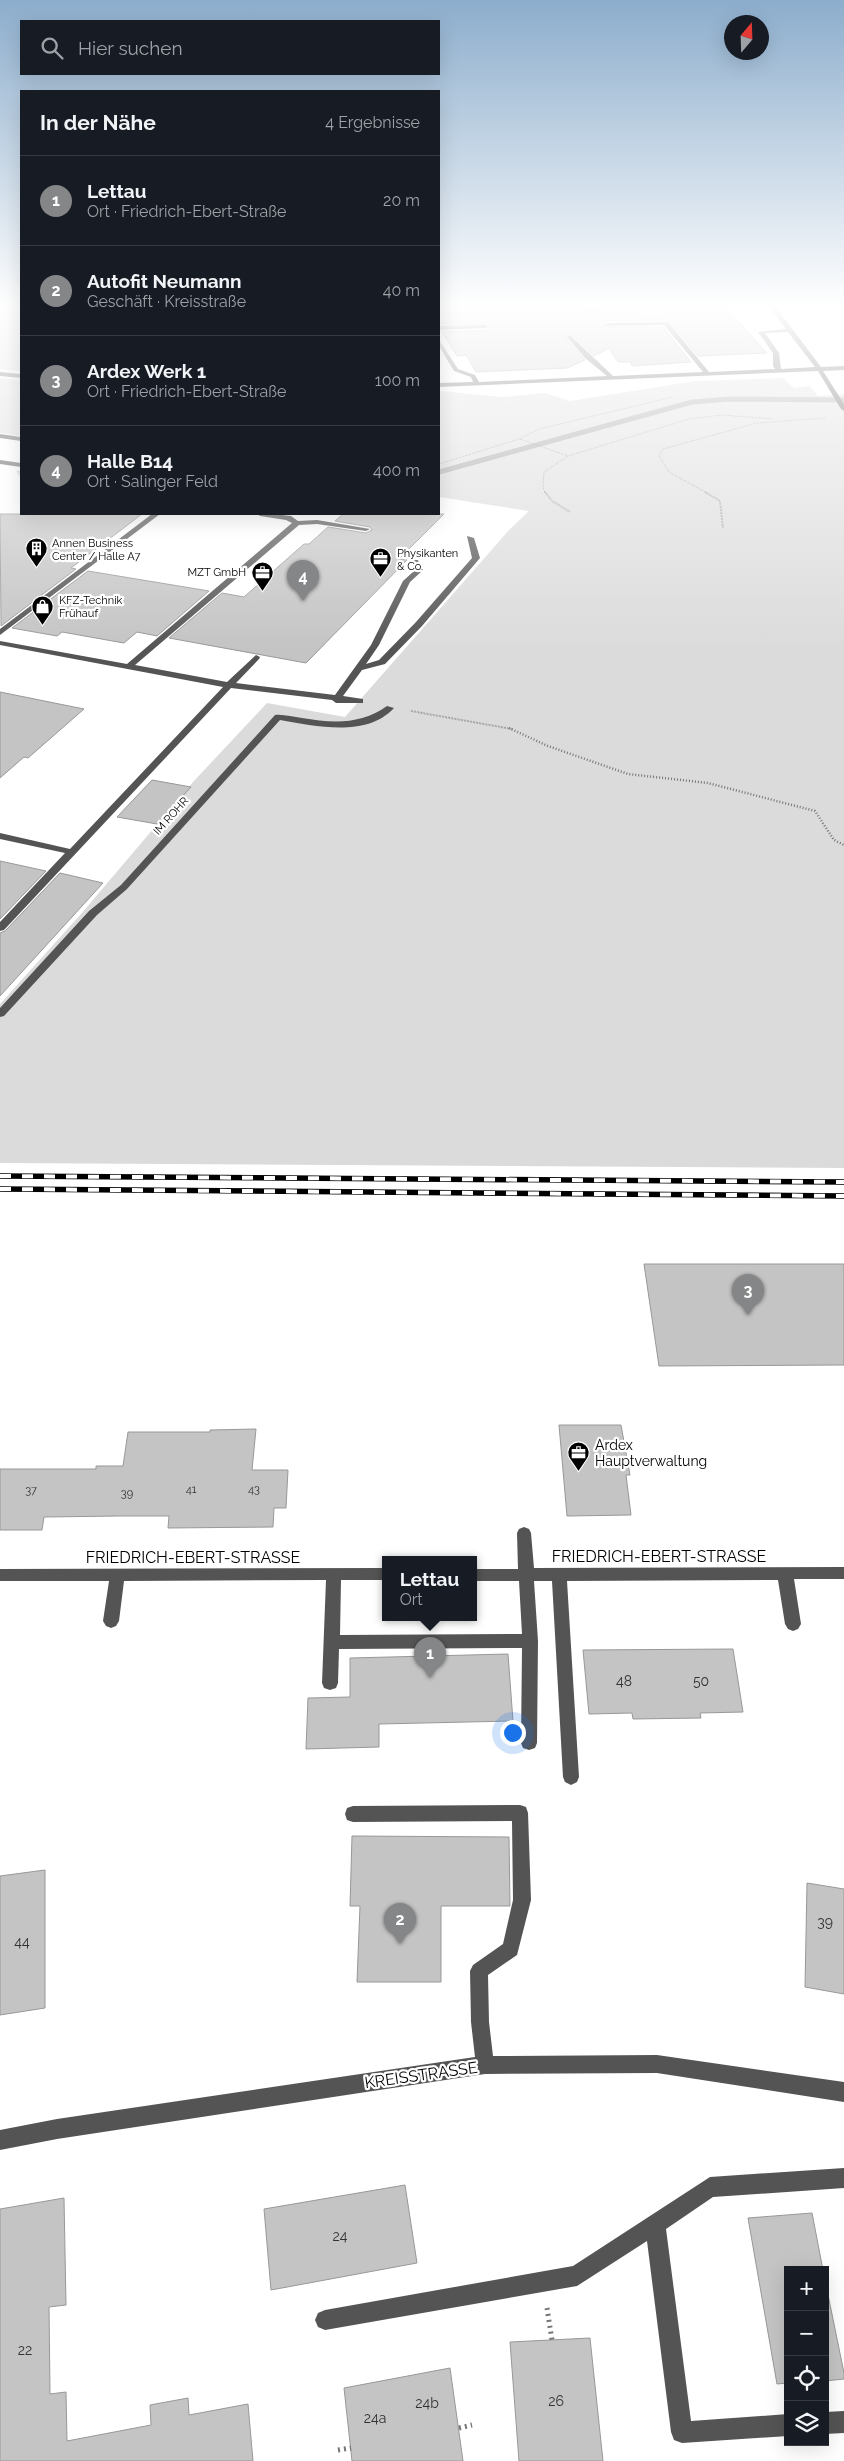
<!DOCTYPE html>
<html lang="de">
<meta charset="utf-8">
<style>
body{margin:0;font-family:Raleway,sans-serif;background:#20242c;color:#f1f3f6}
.controls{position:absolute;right:15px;bottom:15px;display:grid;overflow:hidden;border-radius:0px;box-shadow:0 5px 20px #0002}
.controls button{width:45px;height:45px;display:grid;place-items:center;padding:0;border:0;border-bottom:1px solid #363941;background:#171b24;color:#f1f3f6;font:25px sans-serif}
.compass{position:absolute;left:724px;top:15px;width:45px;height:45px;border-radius:50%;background:#171b24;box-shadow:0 5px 20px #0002;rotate:19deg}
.you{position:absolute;left:512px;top:1732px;width:18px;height:18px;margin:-12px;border:4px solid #fff;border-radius:50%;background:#1a73e8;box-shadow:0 0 0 8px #1a73e833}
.badge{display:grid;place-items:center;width:32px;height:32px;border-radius:50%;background:#858687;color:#fff;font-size:16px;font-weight:700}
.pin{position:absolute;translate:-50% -41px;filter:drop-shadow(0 1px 2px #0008)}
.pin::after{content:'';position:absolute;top:26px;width:18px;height:15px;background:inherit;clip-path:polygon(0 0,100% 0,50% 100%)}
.popup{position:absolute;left:382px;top:1556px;width:95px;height:65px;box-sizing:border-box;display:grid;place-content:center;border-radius:0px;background:#171b24;filter:drop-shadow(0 1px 4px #0005);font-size:16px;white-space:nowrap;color:#9ea1a6}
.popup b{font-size:19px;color:#f1f3f6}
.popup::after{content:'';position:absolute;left:50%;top:100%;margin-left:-10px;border:10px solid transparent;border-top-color:#171b24}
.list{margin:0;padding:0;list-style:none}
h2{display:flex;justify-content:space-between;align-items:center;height:65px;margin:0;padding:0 20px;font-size:21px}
h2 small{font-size:16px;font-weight:400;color:#9ea1a6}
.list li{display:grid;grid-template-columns:32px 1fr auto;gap:15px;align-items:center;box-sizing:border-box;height:90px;padding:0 20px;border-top:1px solid #363941}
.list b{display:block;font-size:19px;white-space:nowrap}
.list p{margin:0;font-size:16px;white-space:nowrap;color:#9ea1a6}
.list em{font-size:16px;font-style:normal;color:#9ea1a6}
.icon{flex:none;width:28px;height:28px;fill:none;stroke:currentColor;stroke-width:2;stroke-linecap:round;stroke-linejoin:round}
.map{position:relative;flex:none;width:844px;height:2461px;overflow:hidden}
.search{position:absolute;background:#171b24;box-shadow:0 5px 20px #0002;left:20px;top:20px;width:420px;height:55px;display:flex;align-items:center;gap:12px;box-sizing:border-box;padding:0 18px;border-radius:0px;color:#9ea1a6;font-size:19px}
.panel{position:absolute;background:#171b24;box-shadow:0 5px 20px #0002;left:20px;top:90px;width:420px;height:425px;border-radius:0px}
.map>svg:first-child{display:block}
.green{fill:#dbdbdb}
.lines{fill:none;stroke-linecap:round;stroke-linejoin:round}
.stream{stroke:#a2a2a2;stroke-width:5}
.building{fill:#c4c4c4;stroke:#989898}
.minor-tunnel{stroke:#d9d9d9;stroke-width:6;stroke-dasharray:6 3;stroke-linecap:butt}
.path-far3{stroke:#767676;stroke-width:1;stroke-dasharray:0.5 1;stroke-linecap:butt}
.path-far2{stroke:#767676;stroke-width:2;stroke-dasharray:0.5 1;stroke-linecap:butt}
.path-far1{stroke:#767676;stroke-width:2.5;stroke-dasharray:1 2;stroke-linecap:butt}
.path{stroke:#767676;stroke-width:5;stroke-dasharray:2 4;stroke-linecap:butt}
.minor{fill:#545454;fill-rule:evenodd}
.rail-casing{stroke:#000;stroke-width:5.5}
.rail{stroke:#fff;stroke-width:4;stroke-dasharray:11;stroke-linecap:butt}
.labels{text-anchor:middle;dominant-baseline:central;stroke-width:4.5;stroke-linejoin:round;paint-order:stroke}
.far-poi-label{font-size:11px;fill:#000;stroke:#fff;text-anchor:start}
.far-street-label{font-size:11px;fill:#000;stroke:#fff}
.number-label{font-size:11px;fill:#313131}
.poi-label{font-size:14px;fill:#000;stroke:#fff;text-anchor:start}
.near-number-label{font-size:14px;fill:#313131}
.near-street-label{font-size:16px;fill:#000;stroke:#fff}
</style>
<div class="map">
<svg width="844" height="2461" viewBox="0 0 844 2461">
<rect width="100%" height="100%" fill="#fff"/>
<path class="green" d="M0 305H21V371L0 369Z
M0 378 18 380 21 378V436L0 433Z
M783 378 794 388 810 386 818 396 844 394V1168L0 1163V1004L81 914 193 782 267 703 345 717 509 530 529 511 439 497V391L503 397 545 393 570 401 695 381Z"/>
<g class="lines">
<path class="stream" d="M439 472 692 402 730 399 844 400"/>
</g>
<path class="building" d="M439 305H566L592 315 598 310 584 305H723L767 353 698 356 668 320 607 321 604 327H663L691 362 632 366 630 362H618L609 348 594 356 570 333 566 338 585 360 567 368 476 372 466 355 457 356 442 332 486 330 489 324H439Z
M0 514H142L71 568 76 569 1 626Z
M343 514H444L399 559 407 560 306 663 169 638 222 593 244 597 304 544H309L328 527 366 533 372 530 370 527 335 521Z
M88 571 209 591 157 636 137 632 124 643 62 632 57 636 12 628Z
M0 692 84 709 28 758 24 757 0 778Z
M152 780 191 787 157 824 117 817Z
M0 861 46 871 0 919Z
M60 873 103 883 0 996V933L5 931Z
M644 1264H844V1365L659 1366Z
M559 1425H621L630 1475H626L631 1515 567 1516Z
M256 1429 252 1470H288L286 1508H274L273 1527 168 1528 169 1516H119L44 1517 42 1530H0V1469H96V1466H123L128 1432H210V1430Z
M733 1649 743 1712 700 1713 701 1718 633 1719 632 1713 589 1714 583 1650Z
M508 1654 513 1721 379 1724V1747L306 1749 308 1698 350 1697V1658Z
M352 1836 509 1837 510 1906H441V1982H357L360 1906H350Z
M45 1870V2008L0 2015V1876Z
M807 1883 844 1889V1994L805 1987Z
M405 2185 417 2263 271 2290 264 2209Z
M64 2198 66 2305 49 2307 50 2394 66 2392 67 2441 151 2425 150 2405 188 2398 189 2415 248 2404 253 2461H0V2209Z
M812 2213 823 2270H788V2383L777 2384 748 2218Z
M825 2280 844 2373V2379L825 2381Z
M590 2338 603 2461H519L510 2342Z
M450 2368 463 2461H352L344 2388Z"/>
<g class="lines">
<path class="minor-tunnel" d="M18 474 21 472"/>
<path class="path-far3" d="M520 439 568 456
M439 464 519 439 539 429 673 397
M545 493 543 487 544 472 568 456 689 419 722 415 773 419
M707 493 669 472 659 456 663 449 757 423 826 418"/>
<path class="path-far2" d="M545 492 552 501 570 512
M705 492 720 501 723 528
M411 711 512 729"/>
<path class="path-far1" d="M509 728 548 746 628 774 708 783 815 811 834 840 844 845"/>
<path class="path" d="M547 2308 552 2340
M459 2428 472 2425
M338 2450 351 2448"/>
<path class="minor" d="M568 305H578L596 311 593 313Z
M768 305H774L821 367 844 366V370L823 371 844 404V411L841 409 818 371 439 387V383L473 382 471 377 454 371 439 346V340L458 369 475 375 479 382 607 376 585 358 567 337 570 335 613 376 703 372 664 325 605 326 607 323 668 322 709 372 775 369 773 366V353L758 332 786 329ZM788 332 815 367 781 369 779 353 765 333Z
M488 325 486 328 439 330V326Z
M0 372 21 374V378L0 376Z
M0 434 21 437V441L0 438Z
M0 460 21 463V467L0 464Z
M152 514H160L0 635V629Z
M257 514H273L291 516 298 521 317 520 370 529 366 531 317 524 299 525 135 665 227 682 256 655 260 657 259 659 236 683 335 695 371 645 403 581 414 571 412 560H418L422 571 410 582 379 645 366 664 379 660 416 622 472 558 467 536 474 538 480 558 422 626 385 664 362 670 343 696 363 699V703H336L332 700 231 688 4 930 0 931V922L65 853 0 839V833L70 849 223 687 0 645V641L127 664 292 523 286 520 260 516Z
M387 706 394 708C366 738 316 726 280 720L127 889 97 915 4 1016 0 1017V1008L89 911 121 885 275 715C283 714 293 717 302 718 332 723 361 725 387 706Z
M524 1527 529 1529 531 1533 534 1568 844 1567V1579H794L801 1624 798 1629 793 1631 788 1629 785 1624 778 1580 567 1581 579 1777 577 1782 571 1785 565 1782 563 1777 552 1581H534L538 1641 537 1743 535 1748 529 1750 523 1748 521 1743 522 1648 339 1649 338 1683 336 1688 330 1690 324 1688 322 1683 326 1580 124 1581 119 1621 116 1626 111 1628 106 1626 103 1621 109 1581H0V1569L386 1568V1580H341L340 1635 522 1634 519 1581H474V1569H518L517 1533 519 1529Z
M520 1805 526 1807 528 1813 531 1900 517 1955 488 1975 489 2022 493 2056 657 2055 844 2082V2102L657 2073 485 2074 57 2139 0 2150V2130L57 2119 475 2057 471 2022 470 1971 473 1965 503 1944 513 1900 512 1821 353 1822 347 1820 345 1814 347 1808 353 1806Z
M844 2168V2188L713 2197 666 2229 691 2421 788 2414V2436L682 2443 674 2440 671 2432 647 2241 577 2286 325 2330 318 2327 315 2320 318 2313 325 2310 573 2266 710 2177Z
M844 2411V2433L825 2434V2412Z"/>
<defs>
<path id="rail" d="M0 1176 844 1182
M0 1189 844 1196"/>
</defs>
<use href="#rail" class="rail-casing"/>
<use href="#rail" class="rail"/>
</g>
<linearGradient id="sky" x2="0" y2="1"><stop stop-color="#8cadcc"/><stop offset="0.47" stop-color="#fff"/><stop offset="1" stop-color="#fff" stop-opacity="0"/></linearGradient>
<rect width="844" height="650" fill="url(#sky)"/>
<defs>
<symbol id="building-pin" viewBox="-11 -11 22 30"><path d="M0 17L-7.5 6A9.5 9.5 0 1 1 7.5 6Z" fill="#000" stroke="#fff"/><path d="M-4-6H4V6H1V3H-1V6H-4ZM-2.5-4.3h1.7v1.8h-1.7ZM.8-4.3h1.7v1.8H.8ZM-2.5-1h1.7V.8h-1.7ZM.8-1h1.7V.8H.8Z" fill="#fff"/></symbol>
<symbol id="office-pin" viewBox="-11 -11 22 30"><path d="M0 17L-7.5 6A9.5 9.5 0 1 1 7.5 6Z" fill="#000" stroke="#fff"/><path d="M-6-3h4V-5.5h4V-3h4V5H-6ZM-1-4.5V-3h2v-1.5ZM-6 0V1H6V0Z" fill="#fff"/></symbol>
<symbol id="shop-pin" viewBox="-11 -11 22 30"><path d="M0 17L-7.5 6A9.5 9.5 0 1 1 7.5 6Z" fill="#000" stroke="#fff"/><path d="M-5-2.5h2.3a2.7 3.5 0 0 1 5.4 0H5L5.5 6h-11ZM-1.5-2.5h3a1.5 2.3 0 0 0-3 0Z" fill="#fff"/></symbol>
</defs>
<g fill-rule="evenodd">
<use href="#building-pin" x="24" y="536" width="25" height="34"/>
<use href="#office-pin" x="368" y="546" width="25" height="34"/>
<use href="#office-pin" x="250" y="560" width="25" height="34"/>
<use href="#shop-pin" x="30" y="594" width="25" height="34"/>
<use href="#office-pin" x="566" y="1440" width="25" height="34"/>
</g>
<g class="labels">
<g class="far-poi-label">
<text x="52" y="543">Annen Business<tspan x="52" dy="13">Center / Halle A7</tspan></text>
<text x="397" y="553">Physikanten<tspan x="397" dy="13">&amp; Co.</tspan></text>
<text x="246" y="572" text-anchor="end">MZT GmbH</text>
<text x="59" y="600">KFZ-Technik<tspan x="59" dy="13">Frühauf</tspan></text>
</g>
<g class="far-street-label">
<text transform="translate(171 816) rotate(-48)">IM ROHR</text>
</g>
<g class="number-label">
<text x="191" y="1489">41</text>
<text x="254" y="1489">43</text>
<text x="31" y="1490">37</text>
<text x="127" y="1493">39</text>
</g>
<g class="poi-label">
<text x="595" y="1445">Ardex<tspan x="595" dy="16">Hauptverwaltung</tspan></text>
</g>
<g class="near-number-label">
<text x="624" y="1681">48</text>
<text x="701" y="1681">50</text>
<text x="825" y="1922">39</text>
<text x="22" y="1942">44</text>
<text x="340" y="2236">24</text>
<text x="25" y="2350">22</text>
<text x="556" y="2401">26</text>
<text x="427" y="2403">24b</text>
<text x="375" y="2418">24a</text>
</g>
<g class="near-street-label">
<text x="659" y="1556">FRIEDRICH-EBERT-STRASSE</text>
<text x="193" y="1557">FRIEDRICH-EBERT-STRASSE</text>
<text transform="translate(421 2075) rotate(-8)">KREISSTRASSE</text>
</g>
</g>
</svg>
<div class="controls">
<button>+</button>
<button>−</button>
<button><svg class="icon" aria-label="locate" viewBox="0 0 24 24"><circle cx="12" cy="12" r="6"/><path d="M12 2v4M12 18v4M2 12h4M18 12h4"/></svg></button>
<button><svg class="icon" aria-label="layers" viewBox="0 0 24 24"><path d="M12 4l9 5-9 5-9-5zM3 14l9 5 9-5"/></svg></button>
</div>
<svg class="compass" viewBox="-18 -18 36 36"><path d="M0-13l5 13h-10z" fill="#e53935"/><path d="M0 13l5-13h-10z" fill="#9ea1a6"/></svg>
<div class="you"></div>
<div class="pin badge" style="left:430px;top:1678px">1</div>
<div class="popup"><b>Lettau</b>Ort</div>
<div class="pin badge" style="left:400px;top:1944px">2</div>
<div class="pin badge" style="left:748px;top:1315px">3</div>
<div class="pin badge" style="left:303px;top:601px">4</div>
<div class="search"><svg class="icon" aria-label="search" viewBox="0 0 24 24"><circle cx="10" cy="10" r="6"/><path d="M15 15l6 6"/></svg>Hier suchen</div>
<section class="panel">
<h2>In der Nähe<small>4 Ergebnisse</small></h2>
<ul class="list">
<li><span class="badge">1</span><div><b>Lettau</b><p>Ort · Friedrich-Ebert-Straße</p></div><em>20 m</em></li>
<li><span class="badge">2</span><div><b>Autofit Neumann</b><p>Geschäft · Kreisstraße</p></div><em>40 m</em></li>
<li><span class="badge">3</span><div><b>Ardex Werk 1</b><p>Ort · Friedrich-Ebert-Straße</p></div><em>100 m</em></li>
<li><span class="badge">4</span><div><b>Halle B14</b><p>Ort · Salinger Feld</p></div><em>400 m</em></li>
</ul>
</section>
</div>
